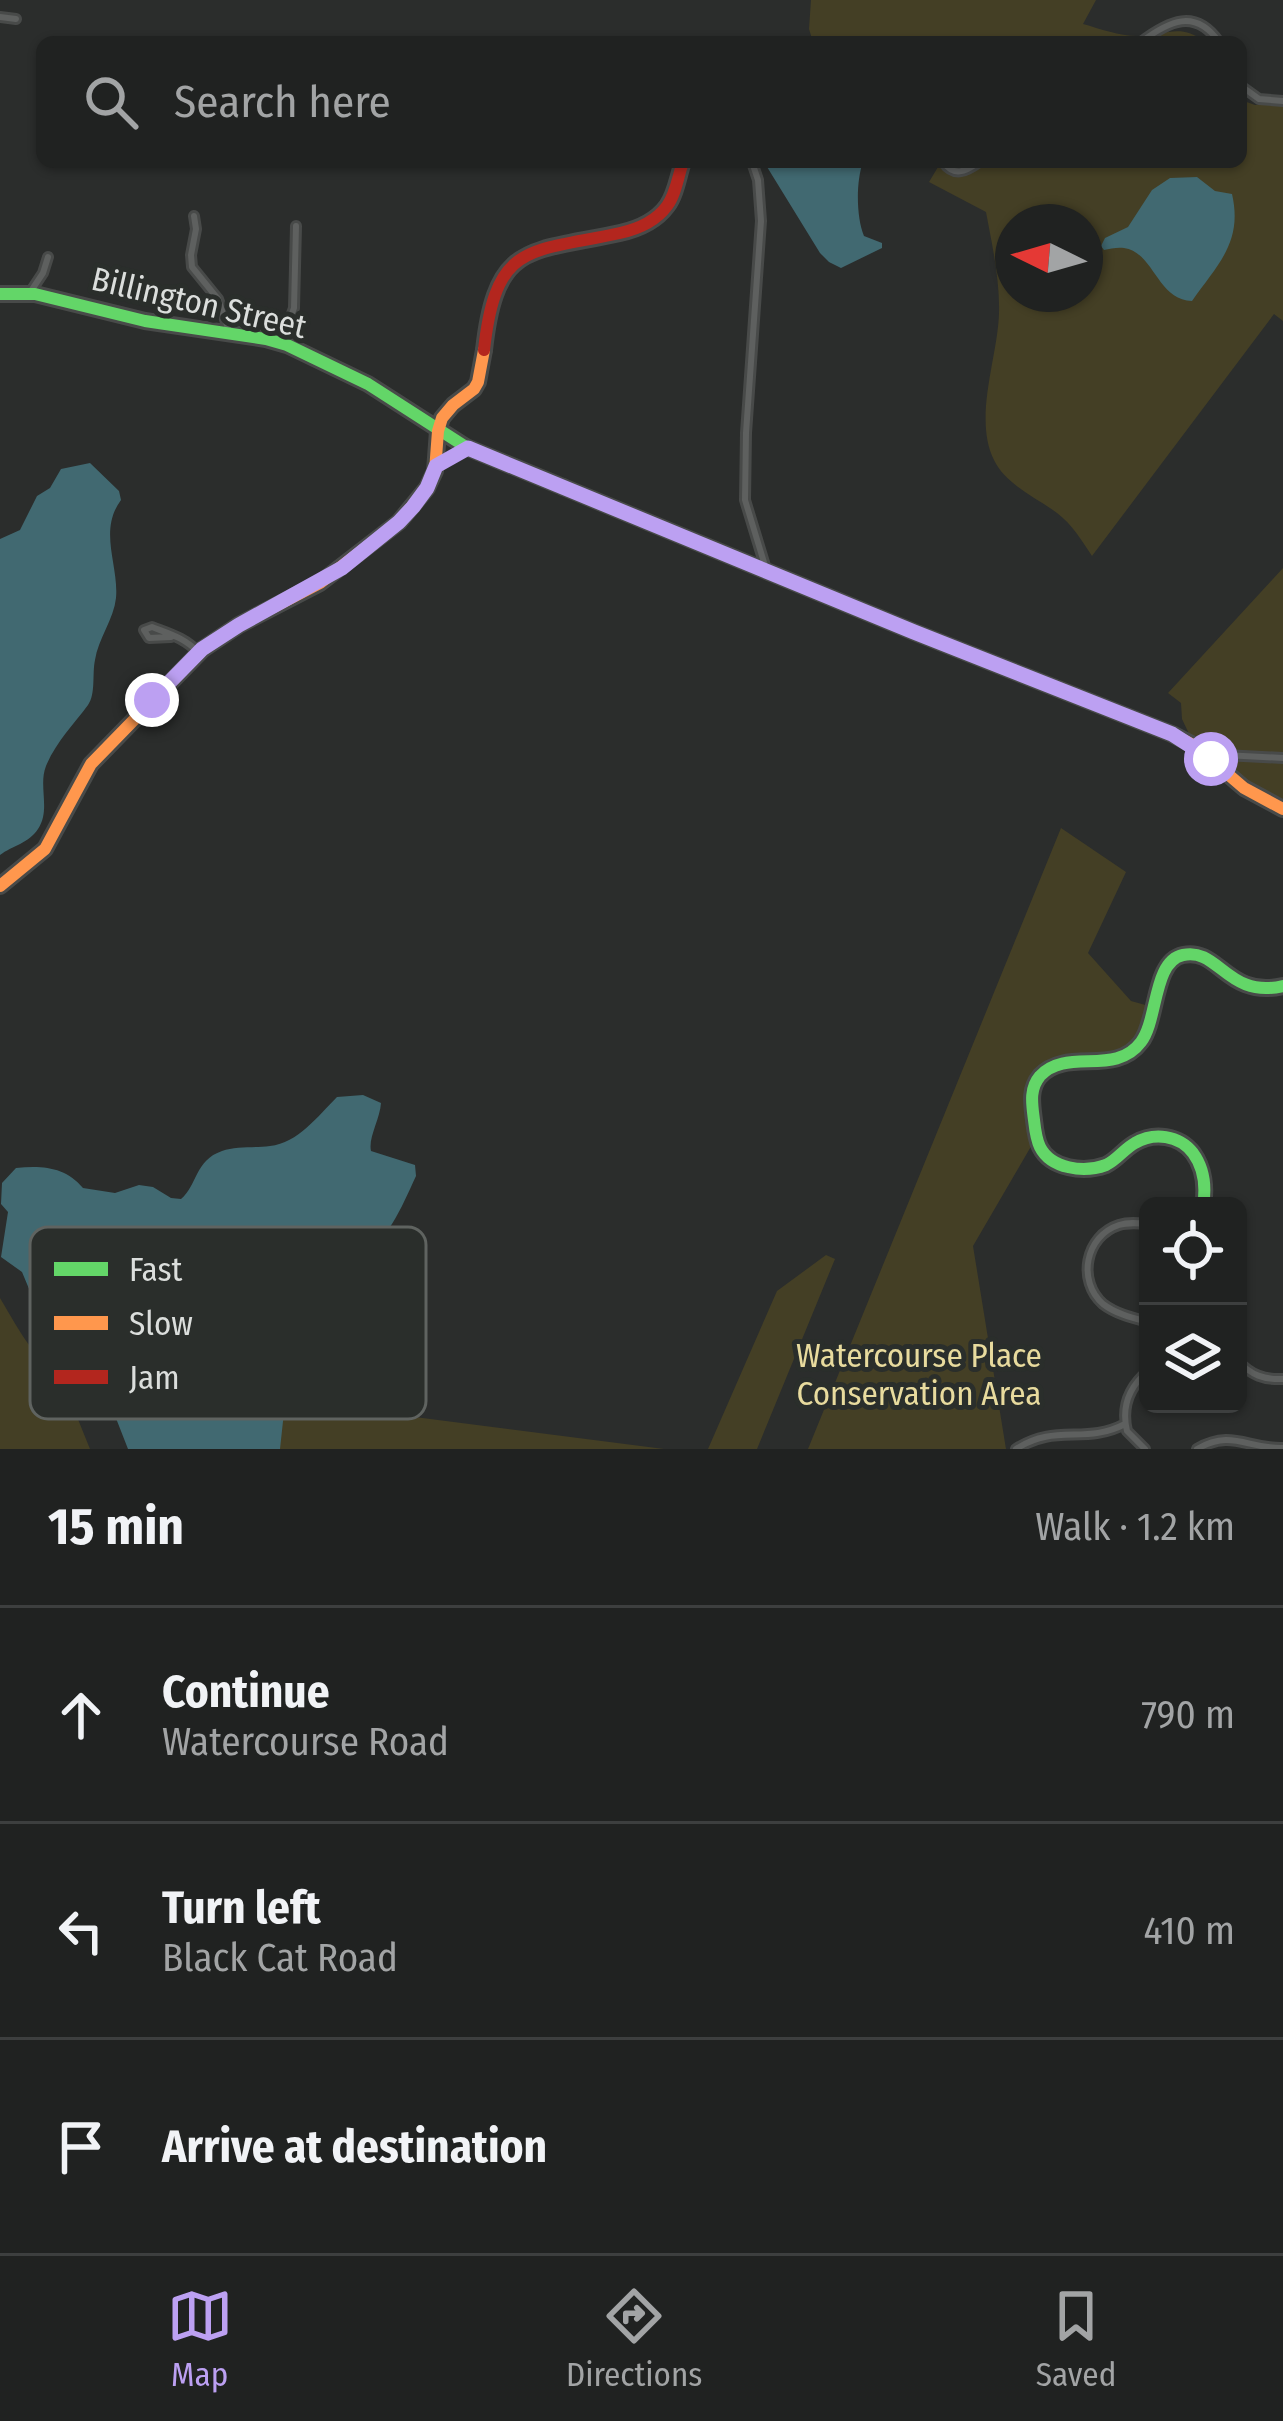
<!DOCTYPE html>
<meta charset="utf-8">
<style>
body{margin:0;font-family:"Fira Sans Condensed",sans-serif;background:#2d2f2e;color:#f1f3f6}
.controls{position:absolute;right:36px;bottom:36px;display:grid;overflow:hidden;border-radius:18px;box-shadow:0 3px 9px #0004}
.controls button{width:108px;height:108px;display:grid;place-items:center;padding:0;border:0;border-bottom:3px solid #3d3f3f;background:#202221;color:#f1f3f6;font:60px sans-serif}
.compass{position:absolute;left:995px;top:204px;width:108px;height:108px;border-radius:50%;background:#202221;box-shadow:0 3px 9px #0004;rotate:275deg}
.stop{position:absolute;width:36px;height:36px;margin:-27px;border:9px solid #bca0f2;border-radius:50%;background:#fff}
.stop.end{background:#bca0f2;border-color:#fff;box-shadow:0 3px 12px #0008}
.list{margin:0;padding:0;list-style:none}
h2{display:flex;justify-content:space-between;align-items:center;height:156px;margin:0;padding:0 48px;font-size:51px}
h2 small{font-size:39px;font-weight:400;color:#a2a4a5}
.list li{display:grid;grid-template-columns:78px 1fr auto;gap:36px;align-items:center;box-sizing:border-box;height:216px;padding:0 48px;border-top:3px solid #3d3f3f}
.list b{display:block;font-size:45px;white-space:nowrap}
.list p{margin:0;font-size:39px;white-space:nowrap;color:#a2a4a5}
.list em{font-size:39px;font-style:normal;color:#a2a4a5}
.icon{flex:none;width:66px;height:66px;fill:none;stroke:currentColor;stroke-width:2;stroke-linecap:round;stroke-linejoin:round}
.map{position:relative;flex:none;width:1283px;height:1449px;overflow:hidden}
.search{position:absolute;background:#202221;box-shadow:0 3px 9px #0004;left:36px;right:36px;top:36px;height:132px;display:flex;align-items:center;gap:30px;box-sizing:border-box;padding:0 42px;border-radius:18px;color:#a2a4a5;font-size:45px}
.sheet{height:804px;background:#202221}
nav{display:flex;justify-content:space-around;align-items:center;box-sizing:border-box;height:168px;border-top:3px solid #3d3f3f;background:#202221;font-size:33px;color:#a2a4a5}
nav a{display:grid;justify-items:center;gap:6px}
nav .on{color:#bca0f2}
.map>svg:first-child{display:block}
.green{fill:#443f25;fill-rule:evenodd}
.water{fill:#416971}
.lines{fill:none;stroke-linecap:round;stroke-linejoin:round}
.street-casing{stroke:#484a49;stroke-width:12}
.fast-casing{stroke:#484a49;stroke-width:18}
.slow-casing{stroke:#484a49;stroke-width:18}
.jam-casing{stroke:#484a49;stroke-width:18}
.street{stroke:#5e605f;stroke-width:6}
.fast{stroke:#63d668;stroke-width:12}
.slow{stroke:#ff974d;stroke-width:12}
.jam{stroke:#b3261e;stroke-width:12}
.route{stroke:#bca0f2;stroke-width:15}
.labels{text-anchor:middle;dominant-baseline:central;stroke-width:10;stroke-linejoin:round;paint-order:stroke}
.street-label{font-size:33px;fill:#dbdedc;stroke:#2a2e2b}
.park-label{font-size:33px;fill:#e8db9e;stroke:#2a2e2b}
.key{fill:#2a2e2b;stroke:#5f6360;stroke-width:3}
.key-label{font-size:33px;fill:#dbdedc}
</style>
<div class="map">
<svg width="1283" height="1449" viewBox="0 0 1283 1449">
<rect width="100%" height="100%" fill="#2b2d2c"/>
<path class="green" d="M811 0H1096L1083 24C1101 29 1122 37 1140 36 1166 35 1181 23 1205 42H813L809 29Z
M1241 100 1255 105 1283 103V321L1274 314 1092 556C1082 541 1072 524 1057 513 1036 497 1006 485 994 460 973 418 998 357 999 313 1000 280 992 244 986 212L929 182 941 162H1241ZM1013 222H1085V294H1013Z
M1283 568V799L1239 778 1191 738 1182 719 1181 703 1168 693Z
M1061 828 1126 872 1088 953 1131 1001 1149 1006C1142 1038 1122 1060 1089 1059 1075 1059 1063 1056 1049 1061 1046 1062 1036 1069 1033 1071 1025 1097 1023 1117 1033 1143L973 1246 1006 1449H808Z
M826 1255 835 1259 757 1449H708L777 1291Z
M0 1298C22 1335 32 1357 68 1382L71 1402 90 1449H0Z
M215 1330 305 1358 329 1406 664 1449H264L201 1356Z"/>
<path class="water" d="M764 162H863C856 181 856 217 864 236L882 243V248L841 268 829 262 820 253Z
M1197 177 1215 191 1232 194C1243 242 1218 264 1192 301 1157 300 1154 252 1124 248 1117 247 1110 249 1104 250L1101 246 1105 238 1128 227 1152 190 1170 178Z
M90 463 119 491 121 500C98 531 119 565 116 598 114 619 98 639 95 660 92 674 96 694 88 705 74 724 56 742 46 766 38 786 51 810 38 829 29 843 12 846 0 855V539L20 530 37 496 50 488 61 469Z
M363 1095 381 1103C380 1119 368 1138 371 1151L415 1165 416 1176C401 1208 388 1244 353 1259L345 1276C330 1283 321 1294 305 1300L274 1284 231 1278 221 1285 203 1318 181 1336 190 1347 212 1352 228 1370 261 1384 278 1402 284 1412 280 1449H128L112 1408 110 1384 47 1332 22 1272 1 1257 8 1212 1 1204 2 1183 16 1168C42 1165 66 1167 83 1188L115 1193 139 1185 153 1187 171 1198 181 1199C197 1186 195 1160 222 1151 236 1146 255 1148 270 1146 298 1143 318 1116 337 1097Z"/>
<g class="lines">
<defs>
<path id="street" d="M0 17 16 19
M1141 42C1169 21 1195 8 1219 42
M1241 86 1259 99 1283 101
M752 162 758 180 761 221 746 433 745 500 766 569
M943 162C954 177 965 172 979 162
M194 216 196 229 191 255 192 267 218 299 230 334
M29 294 43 273 48 257
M281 343 294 308 296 226
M436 466 468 448
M171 637 149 638 144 630 152 627C170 634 185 638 199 653
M1205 754 1283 758
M1148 1224C1138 1223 1128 1222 1119 1225 1085 1236 1077 1281 1103 1304 1116 1314 1133 1318 1148 1322
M1238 1361C1251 1375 1264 1380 1283 1379
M1016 1449C1056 1423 1085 1445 1125 1424
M1145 1449 1127 1431C1121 1406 1129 1387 1148 1371
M1197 1449C1232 1429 1247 1449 1283 1448"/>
<path id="fast" d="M0 294H35L145 321 266 339 287 345 368 384 466 447 563 487
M1203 1206C1206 1188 1204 1168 1193 1153 1179 1135 1154 1132 1135 1143 1124 1149 1117 1160 1106 1165 1084 1173 1051 1169 1040 1147 1036 1139 1035 1129 1034 1120 1032 1104 1029 1089 1040 1076 1067 1047 1115 1077 1141 1042 1158 1020 1153 961 1183 955 1219 947 1227 999 1283 986"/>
<path id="slow" d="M563 487 914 632 1172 734 1195 746 1244 788 1283 809
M0 886 45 849 91 764 203 649 239 625 320 583 399 522 427 488 435 471 438 431 442 418 453 405 474 389 478 382 484 350"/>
<path id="jam" d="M484 350C496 241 529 253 620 233 638 229 656 221 667 206 676 194 678 176 683 162"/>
</defs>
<use href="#street" class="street-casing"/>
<use href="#fast" class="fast-casing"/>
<use href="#slow" class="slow-casing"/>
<use href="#jam" class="jam-casing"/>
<use href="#street" class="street"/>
<use href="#fast" class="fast"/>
<use href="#slow" class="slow"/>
<use href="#jam" class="jam"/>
</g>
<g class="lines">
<path class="route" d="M152 700 202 649 239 625 342 568 399 522 413 507 427 488 436 466 468 448 914 632 1172 734 1211 759"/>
</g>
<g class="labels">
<g class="street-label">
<text transform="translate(199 303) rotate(13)">Billington Street</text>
</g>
<g class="park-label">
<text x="919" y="1356">Watercourse Place<tspan x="919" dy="38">Conservation Area</tspan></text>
</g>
</g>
<rect x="30" y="1227" width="396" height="192" rx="18" class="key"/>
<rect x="54" y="1262" width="54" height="14" fill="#63d668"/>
<rect x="54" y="1316" width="54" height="14" fill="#ff974d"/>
<rect x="54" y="1370" width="54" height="14" fill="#b3261e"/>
<g class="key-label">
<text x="129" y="1281">Fast</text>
<text x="129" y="1335">Slow</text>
<text x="129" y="1389">Jam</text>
</g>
</svg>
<div class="controls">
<button><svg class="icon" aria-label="locate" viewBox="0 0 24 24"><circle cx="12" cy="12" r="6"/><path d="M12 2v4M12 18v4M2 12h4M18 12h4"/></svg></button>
<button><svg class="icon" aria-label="layers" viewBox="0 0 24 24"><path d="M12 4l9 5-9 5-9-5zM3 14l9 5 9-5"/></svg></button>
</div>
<svg class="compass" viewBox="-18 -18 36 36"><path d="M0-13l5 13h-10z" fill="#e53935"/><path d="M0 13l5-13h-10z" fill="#a2a4a5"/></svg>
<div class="stop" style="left:1211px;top:759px"></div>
<div class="stop end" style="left:152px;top:700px"></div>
<div class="search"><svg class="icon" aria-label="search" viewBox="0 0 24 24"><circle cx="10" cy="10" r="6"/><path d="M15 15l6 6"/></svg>Search here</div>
</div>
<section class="sheet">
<h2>15 min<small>Walk · 1.2 km</small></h2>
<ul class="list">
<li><svg class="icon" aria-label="ahead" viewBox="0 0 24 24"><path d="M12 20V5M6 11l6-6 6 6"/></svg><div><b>Continue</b><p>Watercourse Road</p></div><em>790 m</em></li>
<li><svg class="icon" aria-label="left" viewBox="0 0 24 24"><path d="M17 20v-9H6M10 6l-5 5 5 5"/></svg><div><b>Turn left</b><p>Black Cat Road</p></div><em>410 m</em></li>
<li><svg class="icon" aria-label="arrive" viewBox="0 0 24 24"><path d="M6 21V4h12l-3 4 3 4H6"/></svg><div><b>Arrive at destination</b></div></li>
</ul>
</section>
<nav>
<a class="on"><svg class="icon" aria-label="map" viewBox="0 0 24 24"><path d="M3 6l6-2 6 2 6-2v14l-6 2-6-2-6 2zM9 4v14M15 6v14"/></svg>Map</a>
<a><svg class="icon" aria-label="directions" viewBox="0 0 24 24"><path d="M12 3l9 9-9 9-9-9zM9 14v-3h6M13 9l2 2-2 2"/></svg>Directions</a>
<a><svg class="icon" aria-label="saved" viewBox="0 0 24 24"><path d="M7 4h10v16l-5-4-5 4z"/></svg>Saved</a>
</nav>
